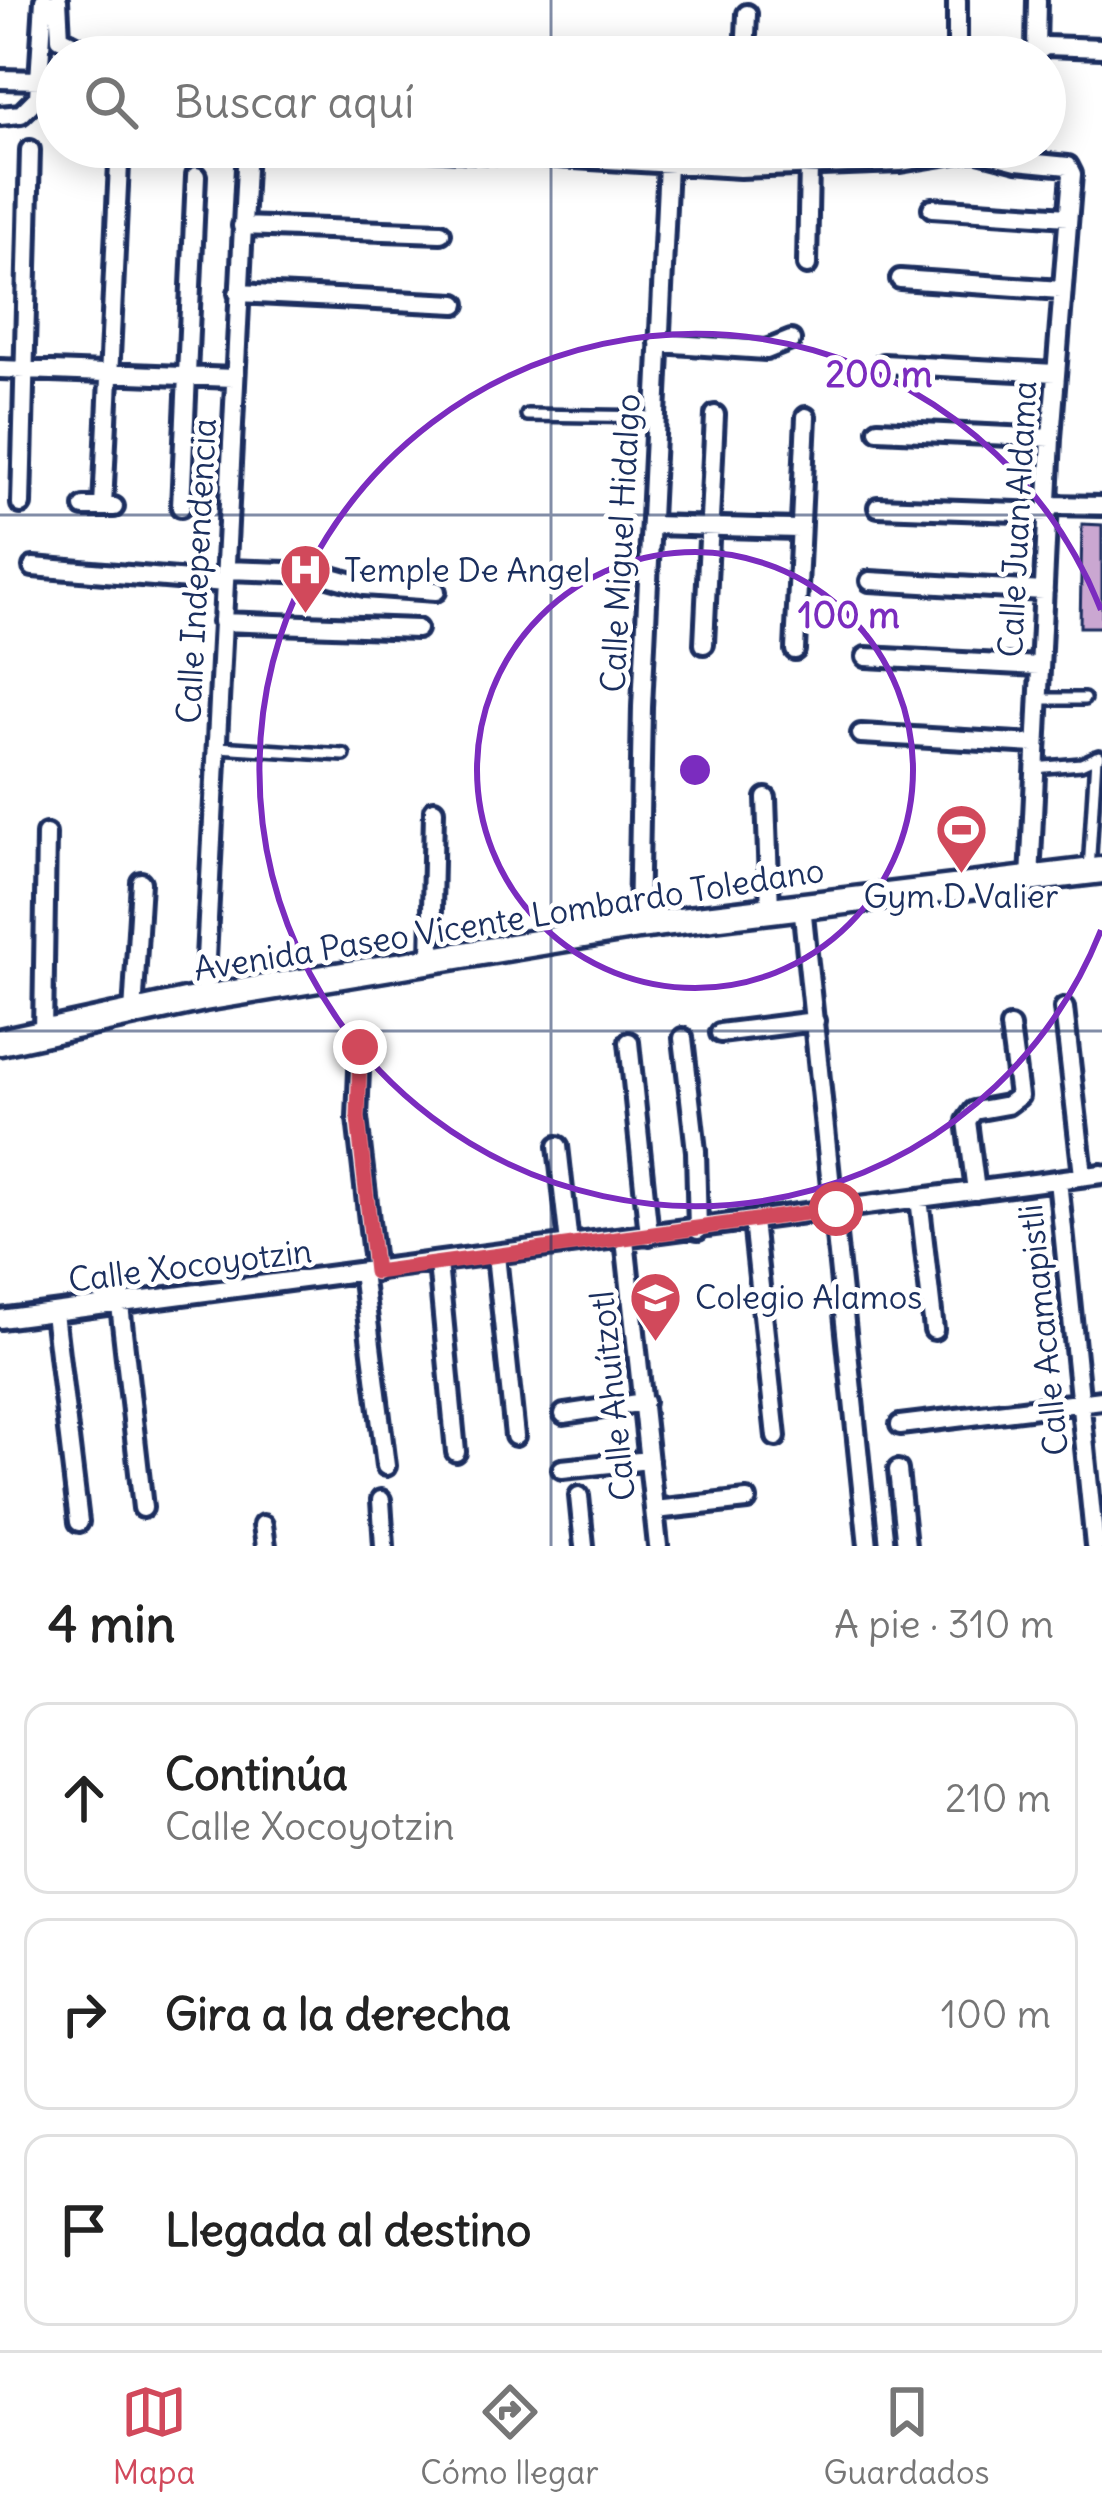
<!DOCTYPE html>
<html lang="es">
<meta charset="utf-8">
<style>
body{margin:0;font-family:Delius,sans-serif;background:#f6f6f6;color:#222}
.stop{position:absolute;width:36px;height:36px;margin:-27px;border:9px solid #d1495b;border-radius:50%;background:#fff}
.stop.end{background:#d1495b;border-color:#fff;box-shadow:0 3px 12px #0008}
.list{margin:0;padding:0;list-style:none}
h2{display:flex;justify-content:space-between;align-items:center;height:156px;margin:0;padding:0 48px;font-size:51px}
h2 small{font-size:39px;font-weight:400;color:#767676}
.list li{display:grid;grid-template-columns:78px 1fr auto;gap:36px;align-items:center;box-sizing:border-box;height:192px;margin:0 24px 24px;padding:0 24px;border:3px solid #e0e0e0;border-radius:24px}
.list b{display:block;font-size:45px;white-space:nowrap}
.list p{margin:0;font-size:39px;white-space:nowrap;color:#767676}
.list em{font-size:39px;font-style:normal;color:#767676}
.icon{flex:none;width:66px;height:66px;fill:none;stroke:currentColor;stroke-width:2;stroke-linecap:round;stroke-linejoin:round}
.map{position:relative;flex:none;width:1102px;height:1546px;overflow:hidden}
.search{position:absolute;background:#fff;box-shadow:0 6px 30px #0003;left:36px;right:36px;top:36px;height:132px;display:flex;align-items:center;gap:30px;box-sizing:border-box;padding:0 42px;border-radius:66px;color:#767676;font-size:45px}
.sheet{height:804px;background:#fff}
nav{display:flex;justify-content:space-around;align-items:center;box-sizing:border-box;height:168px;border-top:3px solid #e0e0e0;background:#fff;font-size:33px;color:#767676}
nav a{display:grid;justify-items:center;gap:6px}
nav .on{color:#d1495b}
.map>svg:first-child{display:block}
.building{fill:#caa7d1;stroke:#1b2f5e;stroke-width:3}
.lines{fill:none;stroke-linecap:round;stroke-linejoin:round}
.service-casing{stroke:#1b2f5e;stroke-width:18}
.minor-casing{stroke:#1b2f5e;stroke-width:26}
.secondary-casing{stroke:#1b2f5e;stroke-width:33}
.service{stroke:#fff;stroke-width:9}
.minor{stroke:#fff;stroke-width:16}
.secondary{stroke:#fff;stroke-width:24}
.route{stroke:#d1495b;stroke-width:15}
.grid{fill:none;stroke:#1b2f5e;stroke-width:3;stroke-opacity:0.55}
.ring{fill:none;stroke:#7b2cbf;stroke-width:6}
.labels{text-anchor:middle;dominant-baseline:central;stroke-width:10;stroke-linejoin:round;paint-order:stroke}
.street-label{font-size:33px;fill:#1b2f5e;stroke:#fff}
.poi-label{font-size:33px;fill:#1b2f5e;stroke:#fff;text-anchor:start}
.centre{fill:#7b2cbf;stroke:#fff;stroke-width:6}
.ring-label{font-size:36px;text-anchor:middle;font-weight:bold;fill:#7b2cbf;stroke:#fff;stroke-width:10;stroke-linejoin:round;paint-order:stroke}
</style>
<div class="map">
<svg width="1102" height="1546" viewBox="0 0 1102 1546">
<rect width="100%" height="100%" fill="#fff"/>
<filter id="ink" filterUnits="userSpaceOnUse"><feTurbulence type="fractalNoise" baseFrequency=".00833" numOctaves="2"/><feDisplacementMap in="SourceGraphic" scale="24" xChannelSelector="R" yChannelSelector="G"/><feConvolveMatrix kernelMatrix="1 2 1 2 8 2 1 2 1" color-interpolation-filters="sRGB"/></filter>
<g filter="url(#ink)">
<path class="building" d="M1082 524 1102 525V627H1080Z"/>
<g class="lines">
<defs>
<path id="service" d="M527 415 658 417
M1037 699H1084
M218 747 344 755
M1034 768 1081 764 1099 756
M1089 871 1096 757"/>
<path id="minor" d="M58 0 60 38 88 52
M1036 50 1037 0
M745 57 747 14
M957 57V0
M1029 57 1046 46 1102 48
M0 79 41 80
M0 116 21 114 38 97 44 0
M394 147 740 168 900 162 974 150 1017 161 1068 166 1072 174 1051 438 1030 880
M932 208 1068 217
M242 226 441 233
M807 265 809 165
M900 279 1061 290
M238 293 456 304
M659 343 766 350 791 340
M883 364 1055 373
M0 369 234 378
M878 430 1051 438
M21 504 30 150
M1049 505 1102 506
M84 507H114
M103 507 119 164
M181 507 196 176
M878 507 1048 513
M652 525 799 529
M33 567 225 583
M226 570 317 573 364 586 436 591
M870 581 1044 591
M222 622 417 629
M704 644 715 415
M795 650 806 417
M866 657 1039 666
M861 734 1035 744
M766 798 770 909
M802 905 868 1546
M638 926 642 707 668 164
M431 960 434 810
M204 998 247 147
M1064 1008 1083 1175
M133 1013 141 882
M43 1033 46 834
M720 1033 815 1021
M683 1038 696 1151 698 1230
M629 1042 649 1235
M360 1047 357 1118 375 1272
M558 1146 569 1244
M1058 1180 1095 1546
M976 1191 967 1121 974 1111 1007 1105 1019 1096 1010 1027
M919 1198 934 1330
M753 1221 776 1437
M625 1239 658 1546
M496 1255 515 1436
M438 1263 456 1452
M362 1272 386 1466
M120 1305 143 1508
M54 1313 79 1522
M0 1319 1102 1174
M564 1414 644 1402
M900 1425 1102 1400
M562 1469 649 1460
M898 1470 906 1546
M579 1496 584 1546
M381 1500 384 1546
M655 1510 747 1500
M263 1525 266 1546"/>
<path id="secondary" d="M0 1042 204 998 638 926 1102 870"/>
</defs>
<use href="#service" class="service-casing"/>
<use href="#minor" class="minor-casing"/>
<use href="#secondary" class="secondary-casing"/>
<use href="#service" class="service"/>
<use href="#minor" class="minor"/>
<use href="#secondary" class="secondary"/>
</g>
</g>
<g class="lines" filter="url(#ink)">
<path class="route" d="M360 1047 358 1118 375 1272 836 1209"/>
</g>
<path class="grid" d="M551 0V57M551 147V1546M0 515H1102M0 1031H1102"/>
<g class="ring">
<circle cx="695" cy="770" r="218"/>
<path d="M1101 930A436 436 0 1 1 1101 610"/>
</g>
<defs>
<symbol id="hospital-pin" viewBox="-11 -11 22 30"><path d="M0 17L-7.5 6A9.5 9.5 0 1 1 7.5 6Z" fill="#d1495b" stroke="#fff"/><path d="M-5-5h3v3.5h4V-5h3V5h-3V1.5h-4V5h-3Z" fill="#fff"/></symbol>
<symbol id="stadium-pin" viewBox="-11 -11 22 30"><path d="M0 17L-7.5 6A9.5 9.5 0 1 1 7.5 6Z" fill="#d1495b" stroke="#fff"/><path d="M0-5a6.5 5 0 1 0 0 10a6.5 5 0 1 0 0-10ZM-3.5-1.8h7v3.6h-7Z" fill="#fff"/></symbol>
<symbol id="school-pin" viewBox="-11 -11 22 30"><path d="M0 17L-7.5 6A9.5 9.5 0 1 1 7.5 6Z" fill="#d1495b" stroke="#fff"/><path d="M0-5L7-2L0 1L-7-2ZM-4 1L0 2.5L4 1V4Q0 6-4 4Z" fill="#fff"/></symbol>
</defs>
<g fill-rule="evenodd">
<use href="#hospital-pin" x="276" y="540" width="59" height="81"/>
<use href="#stadium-pin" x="932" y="800" width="59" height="81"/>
<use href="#school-pin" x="626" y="1268" width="59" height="81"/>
</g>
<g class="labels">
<g class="street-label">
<text transform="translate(1017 519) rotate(-87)">Calle Juan Aldama</text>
<text transform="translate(620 543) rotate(-87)">Calle Miguel Hidalgo</text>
<text transform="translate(196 571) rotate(-87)">Calle Independencia</text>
<text transform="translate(509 919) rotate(-9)">Avenida Paseo Vicente Lombardo Toledano</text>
<text transform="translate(190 1265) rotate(-7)">Calle Xocoyotzin</text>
<text transform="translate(1043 1330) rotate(-96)">Calle Acamapistli</text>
<text transform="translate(612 1396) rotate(-96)">Calle Ahuítzotl</text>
</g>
<g class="poi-label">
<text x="344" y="570">Temple De Angel</text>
<text x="961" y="896" text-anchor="middle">Gym D Valier</text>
<text x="695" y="1297">Colegio Alamos</text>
</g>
</g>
<circle cx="695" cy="770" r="18" class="centre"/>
<g class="ring-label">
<text x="879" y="387">200 m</text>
<text x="849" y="628">100 m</text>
</g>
</svg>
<div class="stop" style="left:836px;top:1209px"></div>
<div class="stop end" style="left:360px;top:1047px"></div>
<div class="search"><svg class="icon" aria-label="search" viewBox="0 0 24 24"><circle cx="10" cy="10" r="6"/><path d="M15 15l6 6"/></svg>Buscar aquí</div>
</div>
<section class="sheet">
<h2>4 min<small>A pie · 310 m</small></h2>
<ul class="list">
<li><svg class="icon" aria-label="ahead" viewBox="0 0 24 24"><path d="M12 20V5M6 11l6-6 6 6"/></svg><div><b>Continúa</b><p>Calle Xocoyotzin</p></div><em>210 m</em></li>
<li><svg class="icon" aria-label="right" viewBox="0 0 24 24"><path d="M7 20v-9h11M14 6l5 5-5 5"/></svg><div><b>Gira a la derecha</b></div><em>100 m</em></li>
<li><svg class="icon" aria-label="arrive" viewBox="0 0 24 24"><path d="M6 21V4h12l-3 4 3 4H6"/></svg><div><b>Llegada al destino</b></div></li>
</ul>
</section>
<nav>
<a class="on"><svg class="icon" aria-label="map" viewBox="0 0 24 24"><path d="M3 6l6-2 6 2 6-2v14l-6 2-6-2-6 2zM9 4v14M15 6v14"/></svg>Mapa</a>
<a><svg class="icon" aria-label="directions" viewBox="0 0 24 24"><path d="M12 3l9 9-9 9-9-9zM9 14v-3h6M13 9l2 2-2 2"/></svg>Cómo llegar</a>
<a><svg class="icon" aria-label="saved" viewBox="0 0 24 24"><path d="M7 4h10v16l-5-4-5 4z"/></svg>Guardados</a>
</nav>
